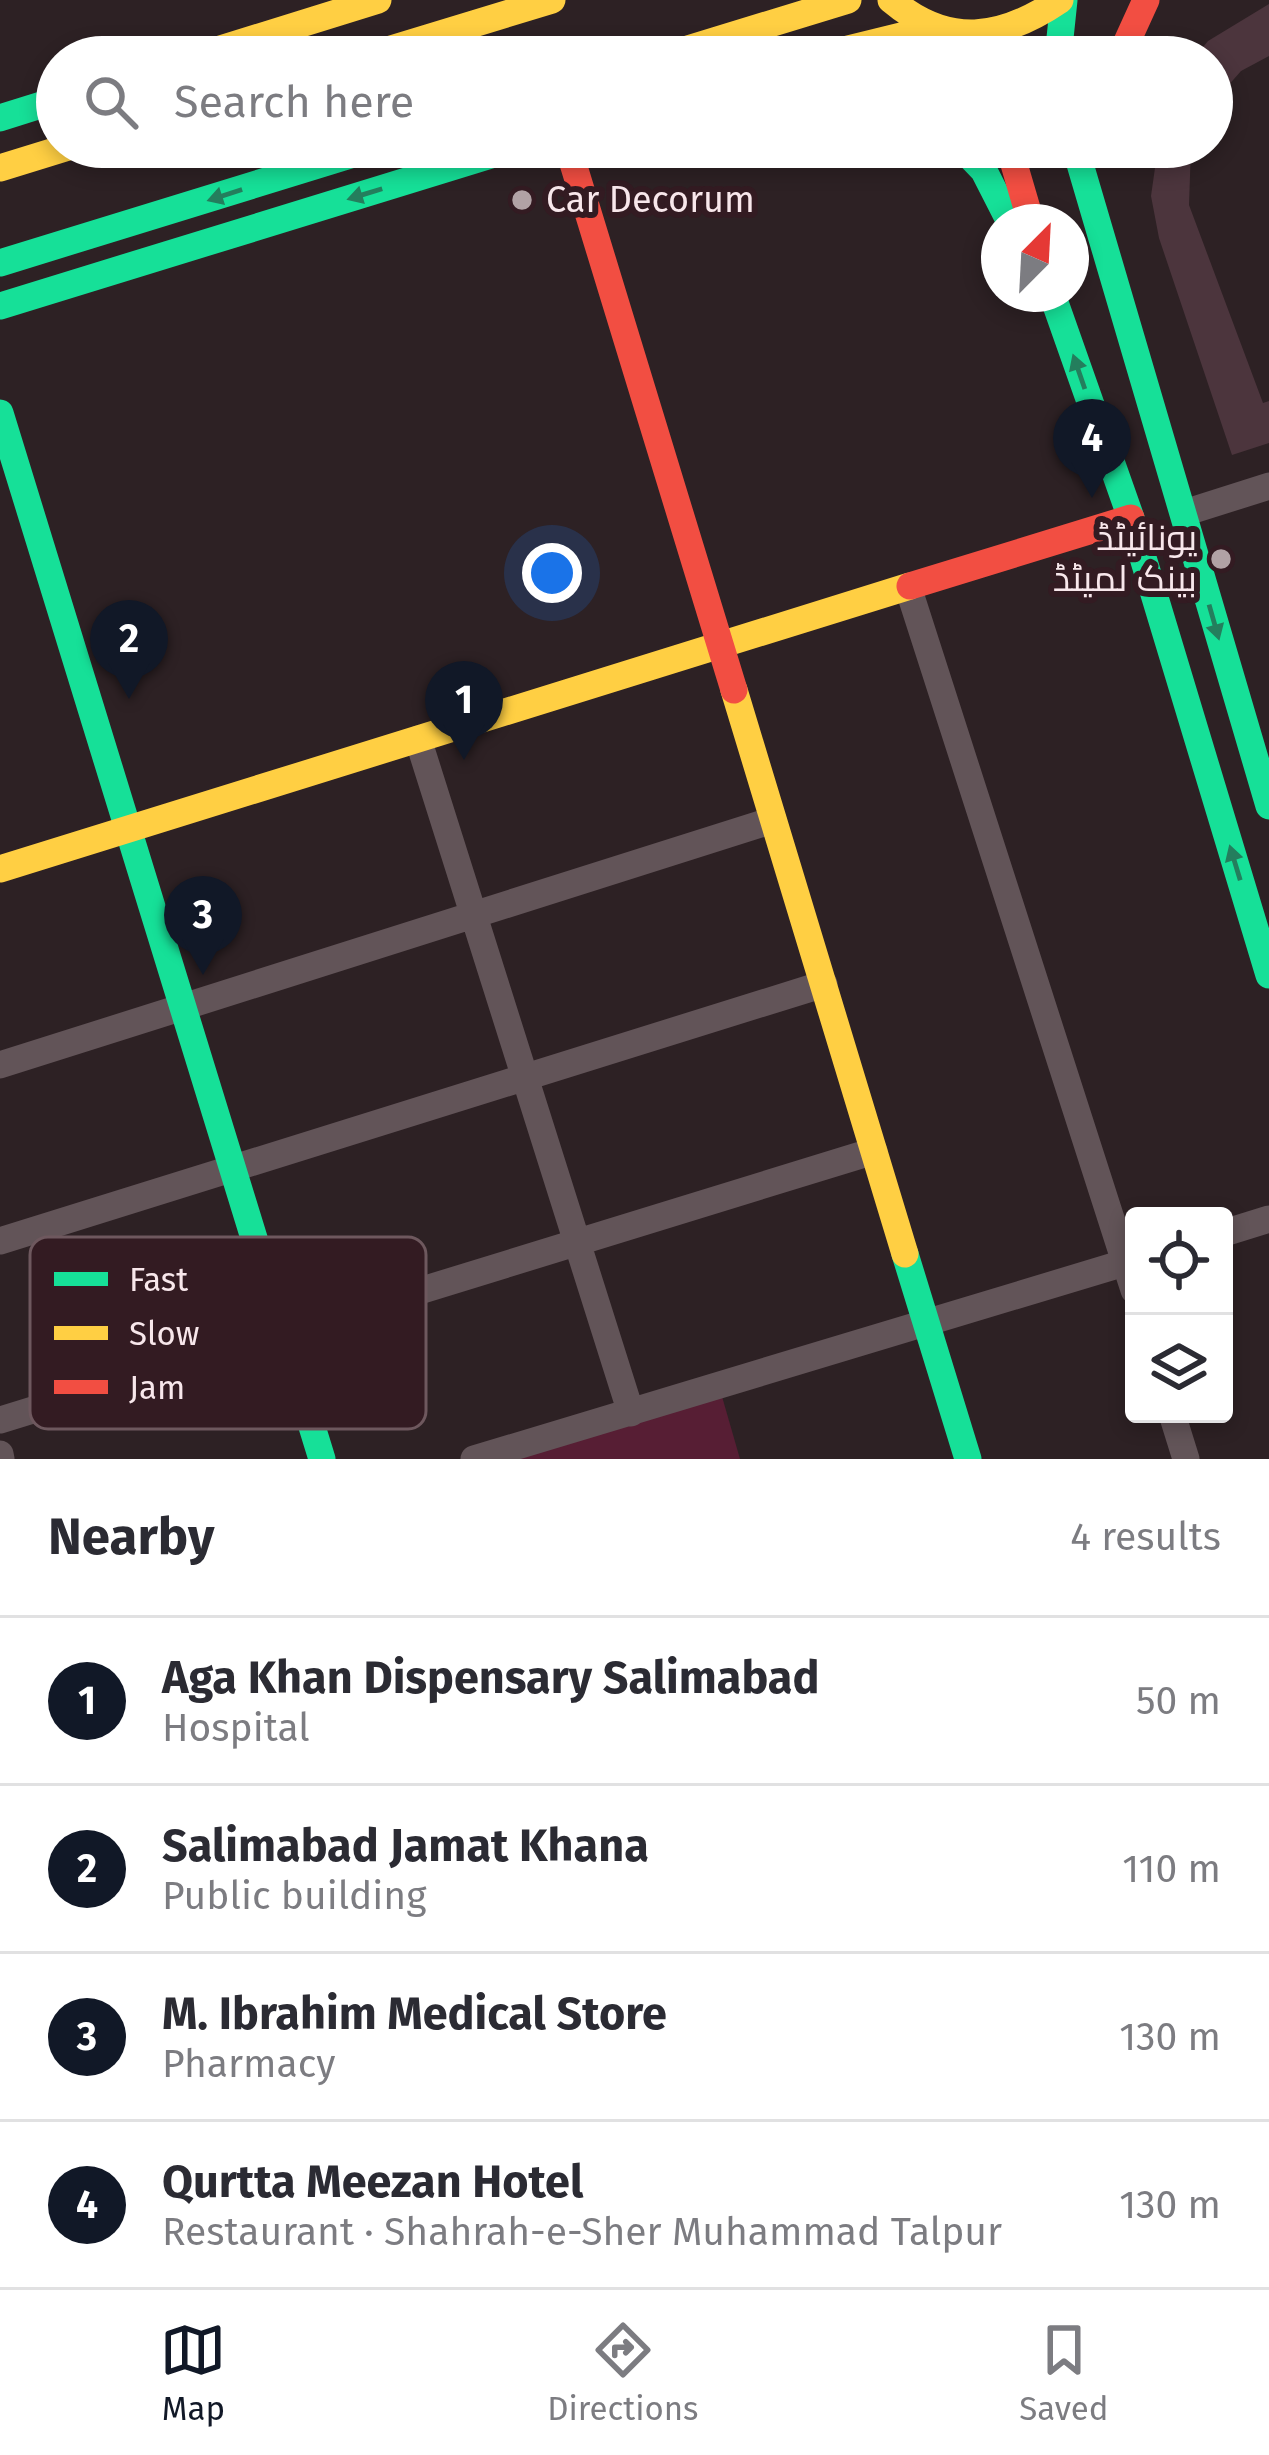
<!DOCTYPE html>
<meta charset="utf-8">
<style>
body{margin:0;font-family:"Fira Sans",Cairo,sans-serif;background:#f2f2f3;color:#2b2b33}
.controls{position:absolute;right:36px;bottom:36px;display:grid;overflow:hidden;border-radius:12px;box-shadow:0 6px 18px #0003}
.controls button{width:108px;height:108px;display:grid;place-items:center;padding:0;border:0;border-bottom:3px solid #e1e1e2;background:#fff;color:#2b2b33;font:60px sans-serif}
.compass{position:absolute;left:981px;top:204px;width:108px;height:108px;border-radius:50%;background:#fff;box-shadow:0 6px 18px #0003;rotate:24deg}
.you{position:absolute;left:552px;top:573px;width:42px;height:42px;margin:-30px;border:9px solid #fff;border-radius:50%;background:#1a73e8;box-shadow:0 0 0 18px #1a73e833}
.badge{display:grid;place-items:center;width:78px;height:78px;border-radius:50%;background:#111827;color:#fff;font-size:39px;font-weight:700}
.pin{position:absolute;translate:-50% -99px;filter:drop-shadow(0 3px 6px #0008)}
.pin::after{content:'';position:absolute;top:63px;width:42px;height:36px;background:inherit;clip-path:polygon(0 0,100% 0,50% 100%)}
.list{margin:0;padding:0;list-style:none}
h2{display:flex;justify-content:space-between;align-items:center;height:156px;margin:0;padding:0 48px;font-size:51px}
h2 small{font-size:39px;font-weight:400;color:#7c7c81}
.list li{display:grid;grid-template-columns:78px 1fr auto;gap:36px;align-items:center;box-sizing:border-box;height:168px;padding:0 48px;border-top:3px solid #e1e1e2}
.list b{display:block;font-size:45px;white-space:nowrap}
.list p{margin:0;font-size:39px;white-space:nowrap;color:#7c7c81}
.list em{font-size:39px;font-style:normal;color:#7c7c81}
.icon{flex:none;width:66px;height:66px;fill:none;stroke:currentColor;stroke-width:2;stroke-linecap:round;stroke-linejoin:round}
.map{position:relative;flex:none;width:1269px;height:1459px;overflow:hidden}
.search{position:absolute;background:#fff;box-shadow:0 6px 18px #0003;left:36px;right:36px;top:36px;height:132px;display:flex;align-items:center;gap:30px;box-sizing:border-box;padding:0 42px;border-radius:66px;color:#7c7c81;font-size:45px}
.sheet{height:828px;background:#fff}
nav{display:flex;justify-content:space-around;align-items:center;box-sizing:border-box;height:168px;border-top:3px solid #e1e1e2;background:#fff;font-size:33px;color:#7c7c81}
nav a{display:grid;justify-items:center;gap:6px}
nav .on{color:#111827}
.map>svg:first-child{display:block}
.green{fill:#571e34}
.building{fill:#4c353d}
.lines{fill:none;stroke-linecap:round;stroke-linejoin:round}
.street{stroke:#625458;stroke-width:27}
.fast{stroke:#16e098;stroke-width:27}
.slow{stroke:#ffcf43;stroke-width:27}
.jam{stroke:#f24e42;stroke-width:27}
.oneway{fill:#247e5d}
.poi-dot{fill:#b1a2a5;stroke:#331b22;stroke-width:4.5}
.labels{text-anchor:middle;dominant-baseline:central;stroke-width:12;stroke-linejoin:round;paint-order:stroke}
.poi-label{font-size:36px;fill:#f8e7eb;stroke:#331b22;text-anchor:start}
.key{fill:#331b22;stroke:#6e585e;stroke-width:3}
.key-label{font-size:33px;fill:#f8e7eb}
</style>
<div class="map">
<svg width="1269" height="1459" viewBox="0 0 1269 1459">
<rect width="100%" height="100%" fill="#2d2124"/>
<path class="green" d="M719 1386 740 1459H474Z"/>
<path class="building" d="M1269 4V56L1241 71 1212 104V57H1195L1208 41Z
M1158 147H1191L1189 205 1263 403 1269 401V443L1232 455 1159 238 1151 196Z"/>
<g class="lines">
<path class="street" d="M1184 513 1269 486
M908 587 1134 1290
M418 739 631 1413
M0 1065 773 820
M1224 1233 1269 1219
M0 1241 824 984
M1172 1414 1186 1459
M0 1420 874 1151
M0 1454 1 1459
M474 1459 1134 1260"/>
<path class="fast" d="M1058 57 1064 0
M0 118 57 100
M961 147 984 171 1010 222
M1075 147 1269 806
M0 263 376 147
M1052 294 1131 518 1269 975
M0 306 517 147
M0 413 322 1459
M905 1254 968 1459"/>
<path class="slow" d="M891 0C948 48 1001 40 1060 0
M195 57 378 0
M365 57 552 0
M662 57 848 0
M815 57 933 28
M0 168 68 147
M734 690 905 1254
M0 869 910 586"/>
<path class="jam" d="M1120 57 1146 0
M568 147 734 690
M1009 147 1031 222
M910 586 1131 518"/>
</g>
<defs><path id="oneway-solid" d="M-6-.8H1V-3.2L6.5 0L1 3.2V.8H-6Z" transform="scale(3)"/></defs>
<g class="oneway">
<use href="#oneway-solid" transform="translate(365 194) rotate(163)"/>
<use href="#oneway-solid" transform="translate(225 195) rotate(162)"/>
<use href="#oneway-solid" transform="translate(1079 372) rotate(-109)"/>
<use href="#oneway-solid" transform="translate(1214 622) rotate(74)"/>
<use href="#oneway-solid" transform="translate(1235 863) rotate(-107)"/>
</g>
<g class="poi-dot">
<circle cx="522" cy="200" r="12"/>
<circle cx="1221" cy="559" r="12"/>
</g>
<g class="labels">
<g class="poi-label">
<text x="546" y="200">Car Decorum</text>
<text x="1197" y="538" text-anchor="end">یونائیٹڈ<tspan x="1197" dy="41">بینک لمیٹڈ</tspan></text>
</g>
</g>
<rect x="30" y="1237" width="396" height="192" rx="18" class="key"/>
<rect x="54" y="1272" width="54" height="14" fill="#16e098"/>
<rect x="54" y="1326" width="54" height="14" fill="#ffcf43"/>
<rect x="54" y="1380" width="54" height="14" fill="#f24e42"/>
<g class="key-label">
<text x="129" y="1291">Fast</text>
<text x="129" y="1345">Slow</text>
<text x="129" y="1399">Jam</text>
</g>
</svg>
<div class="controls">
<button><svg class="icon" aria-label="locate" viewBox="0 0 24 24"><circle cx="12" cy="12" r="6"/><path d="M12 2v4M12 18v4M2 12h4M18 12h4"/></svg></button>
<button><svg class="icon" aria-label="layers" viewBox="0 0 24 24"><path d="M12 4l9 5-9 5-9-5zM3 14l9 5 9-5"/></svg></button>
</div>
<svg class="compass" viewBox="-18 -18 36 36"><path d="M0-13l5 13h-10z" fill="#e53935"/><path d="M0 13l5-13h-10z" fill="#7c7c81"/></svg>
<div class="you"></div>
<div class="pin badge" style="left:464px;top:760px">1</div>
<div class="pin badge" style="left:129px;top:699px">2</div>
<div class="pin badge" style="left:203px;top:975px">3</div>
<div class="pin badge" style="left:1092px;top:498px">4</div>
<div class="search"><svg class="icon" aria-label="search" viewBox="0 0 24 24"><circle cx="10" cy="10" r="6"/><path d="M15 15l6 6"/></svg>Search here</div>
</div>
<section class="sheet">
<h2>Nearby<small>4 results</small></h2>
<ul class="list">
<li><span class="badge">1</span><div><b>Aga Khan Dispensary Salimabad</b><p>Hospital</p></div><em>50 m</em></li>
<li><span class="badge">2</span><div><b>Salimabad Jamat Khana</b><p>Public building</p></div><em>110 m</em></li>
<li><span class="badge">3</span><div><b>M. Ibrahim Medical Store</b><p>Pharmacy</p></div><em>130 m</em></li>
<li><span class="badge">4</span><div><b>Qurtta Meezan Hotel</b><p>Restaurant · Shahrah-e-Sher Muhammad Talpur</p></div><em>130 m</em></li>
</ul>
</section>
<nav>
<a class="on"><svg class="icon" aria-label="map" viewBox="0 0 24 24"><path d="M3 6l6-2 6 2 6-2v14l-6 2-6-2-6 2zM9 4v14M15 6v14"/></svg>Map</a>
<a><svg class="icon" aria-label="directions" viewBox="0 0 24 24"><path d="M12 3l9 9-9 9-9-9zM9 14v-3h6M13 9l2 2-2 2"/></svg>Directions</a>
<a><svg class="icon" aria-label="saved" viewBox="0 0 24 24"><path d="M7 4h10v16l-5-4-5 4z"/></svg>Saved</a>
</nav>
